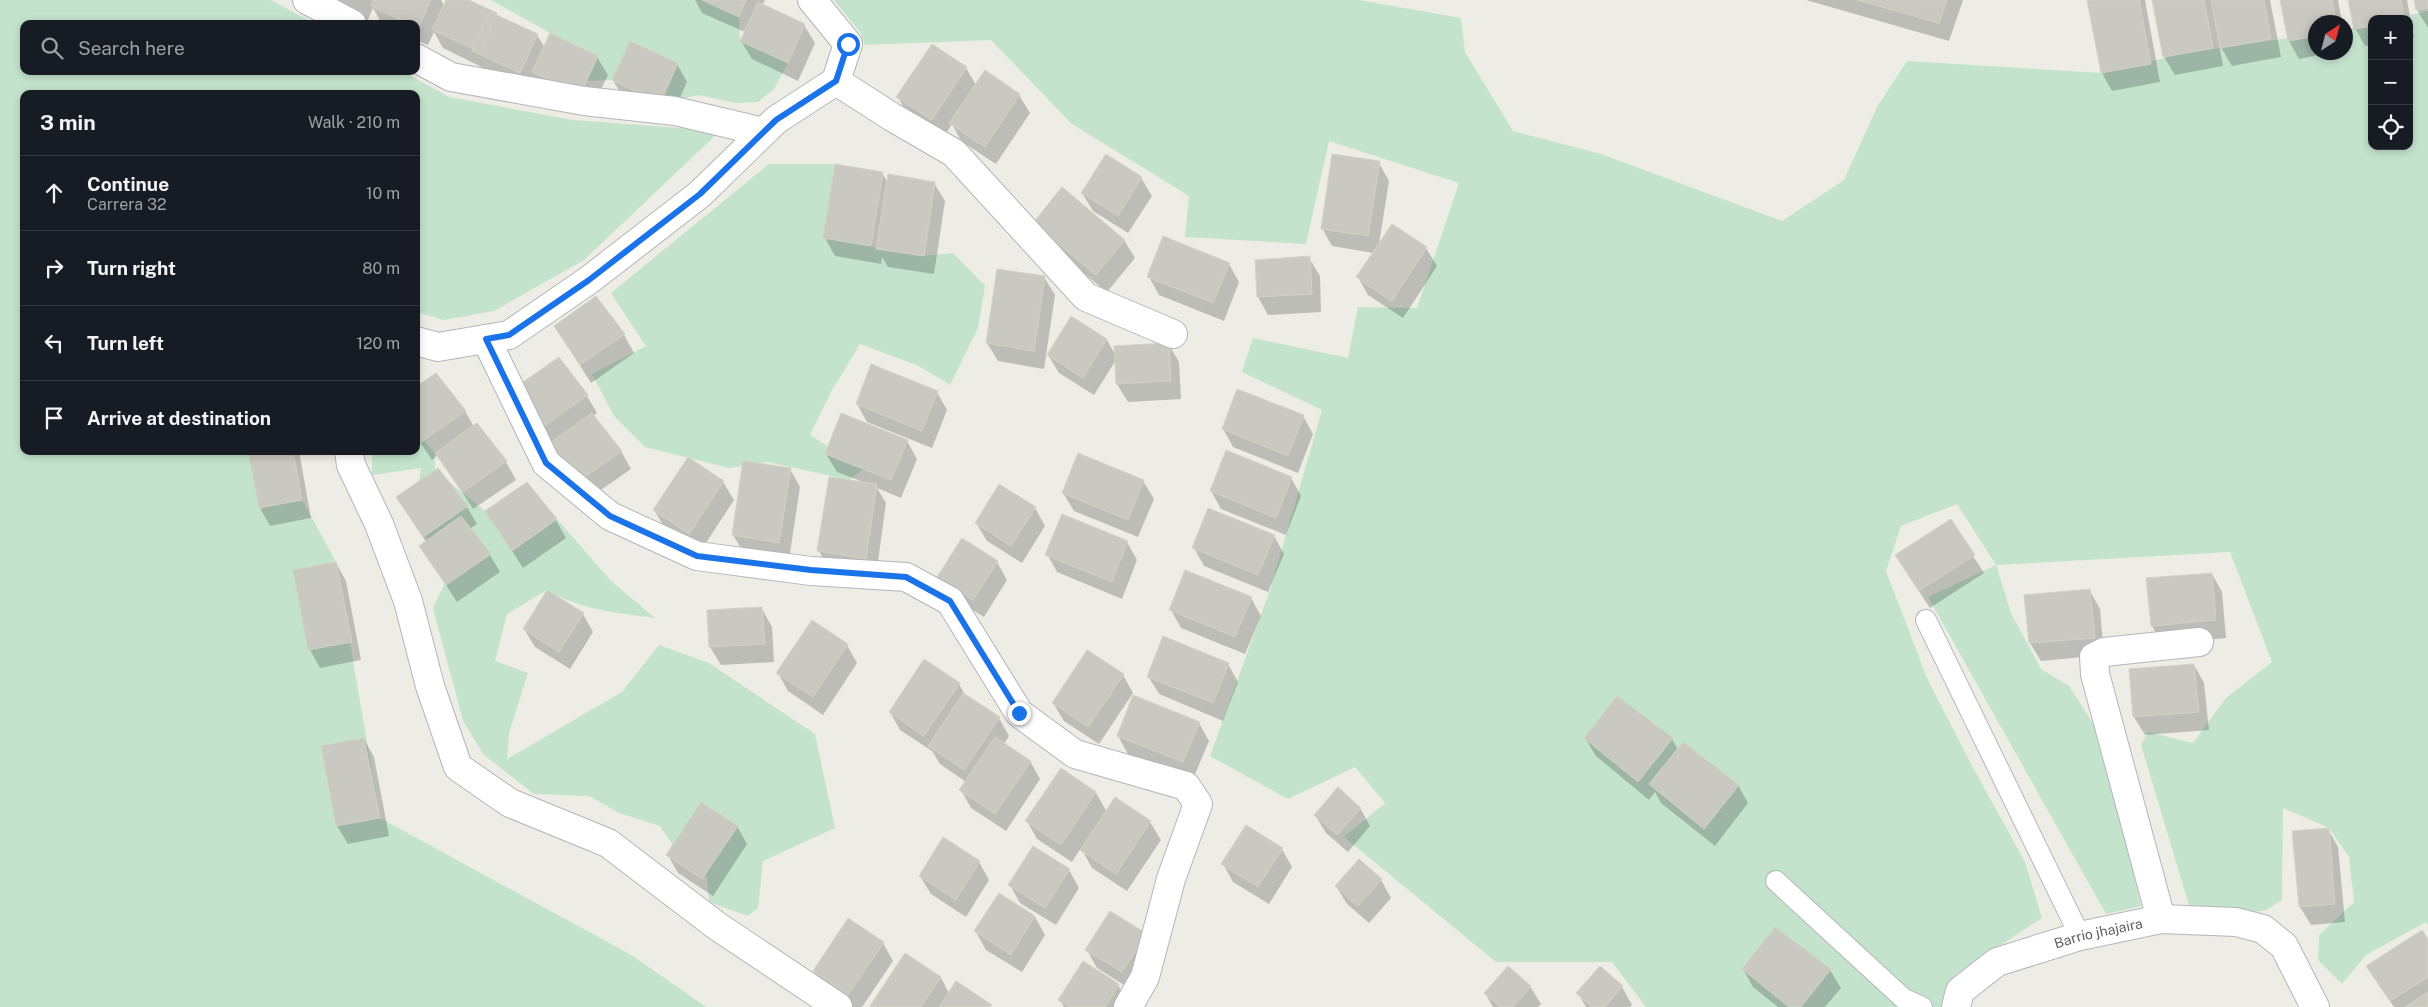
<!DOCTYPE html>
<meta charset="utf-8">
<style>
body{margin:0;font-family:"Public Sans",sans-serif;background:#20242c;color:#f1f3f6}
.controls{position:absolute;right:15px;top:15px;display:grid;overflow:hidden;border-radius:10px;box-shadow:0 2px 8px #0003}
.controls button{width:45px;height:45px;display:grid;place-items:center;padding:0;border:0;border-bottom:1px solid #363941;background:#171b24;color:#f1f3f6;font:25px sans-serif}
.compass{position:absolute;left:2308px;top:15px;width:45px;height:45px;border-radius:50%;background:#171b24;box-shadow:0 2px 8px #0003;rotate:36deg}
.stop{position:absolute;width:15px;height:15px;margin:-11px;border:4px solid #1a73e8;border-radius:50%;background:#fff}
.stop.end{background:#1a73e8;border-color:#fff;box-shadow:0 1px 5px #0008}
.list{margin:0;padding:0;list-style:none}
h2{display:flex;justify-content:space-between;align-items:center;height:65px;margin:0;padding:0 20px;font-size:21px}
h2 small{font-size:16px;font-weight:400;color:#9ea1a6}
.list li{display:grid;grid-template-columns:32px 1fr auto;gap:15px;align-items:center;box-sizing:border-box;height:75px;padding:0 20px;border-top:1px solid #363941}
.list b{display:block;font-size:19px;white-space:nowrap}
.list p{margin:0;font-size:16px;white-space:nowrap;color:#9ea1a6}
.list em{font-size:16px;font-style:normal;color:#9ea1a6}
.icon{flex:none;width:28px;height:28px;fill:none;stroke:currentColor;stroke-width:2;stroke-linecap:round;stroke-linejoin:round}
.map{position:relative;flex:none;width:2428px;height:1007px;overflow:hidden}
.search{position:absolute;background:#171b24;box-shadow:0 2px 8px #0003;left:20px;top:20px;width:400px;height:55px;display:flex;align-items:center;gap:12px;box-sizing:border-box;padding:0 18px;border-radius:10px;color:#9ea1a6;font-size:19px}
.panel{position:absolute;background:#171b24;box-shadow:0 2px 8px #0003;left:20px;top:90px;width:400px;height:365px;border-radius:10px}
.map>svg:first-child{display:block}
.green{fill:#c4e3cd}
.shadow{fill:#0003}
.building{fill:#c9c9c1;stroke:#d2d2c4}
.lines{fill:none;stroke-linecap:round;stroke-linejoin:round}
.lane-casing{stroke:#b5b5ba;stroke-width:22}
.street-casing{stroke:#b5b5ba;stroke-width:30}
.lane{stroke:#fff;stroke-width:20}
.street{stroke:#fff;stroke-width:28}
.route{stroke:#1a73e8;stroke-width:6}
.labels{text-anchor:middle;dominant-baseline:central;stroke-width:4.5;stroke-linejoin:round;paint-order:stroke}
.street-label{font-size:14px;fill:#5d5e64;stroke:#fff}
</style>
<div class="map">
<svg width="2428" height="1007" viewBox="0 0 2428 1007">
<rect width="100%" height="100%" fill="#edede5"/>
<path class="green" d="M0 0H271L315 24H24V71H402L449 97 573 120 720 131 584 260 494 311 444 320 416 312V94H24V451H287L302 500 336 562 380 818 633 956 706 1007H0Z
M491 0H702L739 17 740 41 788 63 774 89 758 102 735 103 699 95 660 103 630 41 612 80 586 81 598 56 550 33Z
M834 0H1359L1461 18 1465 52 1513 131 1601 154 1782 221 1844 180 1877 107 1907 61 2101 73 2186 53 2315 34 2316 52H2346V30L2372 24V146H2409V19H2395L2428 11V925L2426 922 2366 955 2342 984 2318 960 2319 935 2354 902 2349 857 2329 828 2283 808 2282 900 2266 910 2194 922 2141 745 2148 732 2193 743 2226 698 2272 662 2230 552 1996 565 2011 613 2041 669 2069 686 2092 722 2109 756 2141 906 2106 914 1928 597 1996 565 1957 504 1901 526 1886 571 1927 678 1971 764 2025 862 2042 918 1955 975 1946 1007H1646L1612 962H1496L1344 837 1385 803 1355 767 1288 799 1210 756 1270 590 1322 410 1242 372 1253 338 1348 358 1358 307 1417 308 1459 183 1329 141 1306 244 1185 237 1189 196 1072 124 991 40 865 45 860 32Z
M769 164H835L824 238 924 256 953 253 985 286 978 328 950 385 919 366 860 344 831 392 810 435 864 469 849 480 768 462 729 468 645 447 614 416 592 374 646 346 611 293Z
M416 432 435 453V471L485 511 512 550 557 519 610 580 655 618C618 613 580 610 547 590L507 614 495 661 528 673 509 733 507 759 622 692 659 645 709 663 815 734 835 828 763 861 758 908 748 916 709 902 707 878 691 854 672 844 660 826 619 813 589 796 534 794 484 755 463 721 433 608 450 572 413 519 421 468 372 475V451H416Z"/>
<path class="shadow" d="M320 0H441L444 6 447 0H466L537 35 545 48 597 57 608 75 590 112 544 90 536 77 530 91 443 48 434 32 428 45 416 40V24H382L373 8 367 22Z
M695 0H765L762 6 804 25 815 43 798 81 752 59 741 41 745 32 702 13Z
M1806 0H1963L1949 41Z
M2088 0H2145L2160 82 2112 91 2102 73Z
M2153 0H2270L2281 57 2232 66 2219 44 2223 66 2175 75 2164 57Z
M2281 0H2338L2342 22H2316V52H2334L2299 59 2289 41Z
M2350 0H2407L2414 38 2409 39V19H2372V45L2365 46 2355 28Z
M2415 0H2428V28L2417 10Z
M932 45 966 68 976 85 1019 95 1030 113 996 164 961 141 952 124 943 138 908 115 898 97Z
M677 64 687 82 670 120 623 98 613 80Z
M1379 163 1389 181 1379 244 1392 225 1426 248 1437 266 1403 318 1368 295 1358 277 1373 253 1332 246 1322 228Z
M882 173 888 183H934L945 201 934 274 888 267 882 257 881 264 835 256 825 238Z
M1141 178 1152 196 1128 233 1093 211 1082 193Z
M1034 223 1124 240 1135 258 1107 292 1044 241Z
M1309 258 1320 276 1321 312 1268 315 1258 297Z
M1229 264 1239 282 1224 321 1159 295 1149 277Z
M1044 277 1055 295 1044 369 998 361 987 343Z
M596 298 624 335 634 353 591 383 555 326Z
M1072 318 1107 340 1116 356 1169 345 1179 362 1181 399 1128 402 1117 384 1116 360 1094 395 1059 373 1048 355Z
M416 389 465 411 474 427 506 462 516 480 473 509 438 455 432 460 416 436Z
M937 392 947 410 932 448 867 422 857 404Z
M587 396 597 413 593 416 621 451 631 469 588 499 528 405Z
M1303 416 1313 434 1298 473 1233 447 1223 429Z
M907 441 917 459 901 498 877 488 886 503 876 576 829 569 819 551 863 482 837 472 826 454Z
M249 451H299L311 518 270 526 260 508Z
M688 459 723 482 734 500 700 552 665 528 654 510Z
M790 469 800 487 789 560 744 553 733 535Z
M1291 478 1301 496 1286 535 1221 509 1211 491Z
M1143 481 1154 499 1138 537 1074 511 1063 493Z
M527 483 556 520 566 538 523 568 487 512Z
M398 498 467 507 477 524 470 529 490 555 500 572 457 602 421 546 426 542Z
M1035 508 1045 526 1022 563 987 541 976 523Z
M1274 536 1284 554 1268 592 1204 566 1194 548Z
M1127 542 1137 560 1122 599 1057 572 1047 554Z
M1973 556 1984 573 1930 608 1907 573Z
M997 562 1007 580 984 617 948 595 938 577Z
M336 563 346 581 361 660 320 668 310 650Z
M2212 574 2222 592 2226 638 2162 644 2152 626Z
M2090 591 2100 609 2104 655 2041 661 2030 643Z
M1251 598 1261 616 1245 654 1181 628 1171 610Z
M762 609 772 627 774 662 721 665 710 647Z
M583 614 593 632 570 669 535 647 524 629Z
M847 645 857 663 823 715 788 691 778 673Z
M1228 664 1238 682 1223 721 1159 694 1148 676Z
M2194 665 2204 683 2209 730 2145 735 2134 717 2130 670Z
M1123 675 1133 693 1099 744 1064 721 1053 703Z
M959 684 966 697 999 718 1009 736 1004 744 1030 761 1040 779 1006 831 971 808 961 790 966 782 940 764 932 751 900 730 890 712Z
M1199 723 1209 741 1193 779 1128 754 1118 736Z
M1585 738 1672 739 1678 750 1738 785 1748 803 1715 846 1661 803 1655 792 1649 800 1596 756Z
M364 739 374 757 389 836 348 844 337 826Z
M1096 793 1107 812 1150 822 1161 840 1127 891 1092 868 1081 848 1072 862 1037 839 1027 821Z
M1360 808 1370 826 1348 852 1326 833 1315 815Z
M737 826 747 844 713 896 678 873 668 855Z
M2328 829 2338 847 2345 922 2311 925 2300 907Z
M1282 849 1292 867 1269 904 1233 882 1223 864Z
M979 862 989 880 966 917 931 894 920 876Z
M1069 870 1079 888 1056 925 1020 903 1010 885Z
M1381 880 1391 898 1369 923 1347 904 1336 886Z
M1000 895 1035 917 1045 935 1022 972 986 950 976 932Z
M1146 935 1132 990 1097 968 1087 950Z
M2428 941V1007H2394L2378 984Z
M883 943 893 961 862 1007H851L824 989 814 971Z
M906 955 941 978 949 993 992 1007H872Z
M1743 969 1830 970 1841 988 1825 1007H1778L1753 987Z
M1118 985 1128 1003 1126 1007H1064L1060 1000Z
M1530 986 1541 1004 1538 1007H1493L1485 993Z
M1622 987 1632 1005 1630 1007H1586L1578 993Z"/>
<path class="building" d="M374 0H431L418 28 416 24H409L371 6Z
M446 0H469L497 13 480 52 432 30Z
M702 0H746L739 17Z
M1857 0H1947L1939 23Z
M2087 0H2139L2151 64 2101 73Z
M2152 0H2204L2213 48 2163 57Z
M2211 0H2264L2271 39 2220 48Z
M2280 0H2332L2336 22H2316V36L2288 41Z
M2348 0H2401L2404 19H2372V26L2354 29Z
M2414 0H2428V8L2416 10Z
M758 2 805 24 788 63 740 41Z
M490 12 538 34 520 73 472 51Z
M550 33 598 56 580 95 532 72Z
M630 41 678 63 660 103 612 80Z
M932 44 967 67 932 120 896 97Z
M985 70 1020 94 985 147 949 123Z
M1106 154 1142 177 1118 216 1081 193Z
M1332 154 1380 161 1368 236 1321 229Z
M835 164 883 172 871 246 823 238Z
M888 174 935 182 924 256 876 249Z
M1062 187 1125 240 1096 275 1033 223Z
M1392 224 1427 247 1392 301 1356 277Z
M1163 236 1230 263 1213 303 1147 277Z
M1310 256 1312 294 1257 297 1255 260Z
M997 269 1045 276 1034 351 986 343Z
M596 296 625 334 580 365 554 326Z
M1071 316 1107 339 1083 378 1047 355Z
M1169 343 1171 381 1116 384 1114 346Z
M559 357 588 395 543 427 516 387Z
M871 364 938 391 922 431 856 404Z
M436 373 466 411 421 442 416 436V387Z
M1237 389 1304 415 1288 456 1222 429Z
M592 413 622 451 577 482 550 443Z
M841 413 908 440 891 480 825 454Z
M477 423 507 461 462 492 435 453Z
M1226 450 1292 477 1276 518 1210 491Z
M248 451H293L302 500 259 508Z
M1078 453 1144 480 1128 520 1062 493Z
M688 457 724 481 689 534 653 510Z
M743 461 791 468 779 543 732 535Z
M438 468 468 506 423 537 396 497Z
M829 477 877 484 866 559 817 551Z
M527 482 557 519 512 551 485 511Z
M999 484 1036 507 1011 546 975 523Z
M1208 508 1275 535 1258 575 1192 548Z
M1062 514 1128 541 1112 582 1045 555Z
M461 516 491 554 446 585 419 546Z
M1951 519 1975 555 1919 591 1895 555Z
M962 538 998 561 973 600 937 577Z
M336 562 352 642 308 650 293 570Z
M1185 570 1252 597 1235 637 1169 610Z
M2212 573 2216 620 2151 626 2146 578Z
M2090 589 2095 638 2029 643 2024 595Z
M547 590 584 613 559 652 523 629Z
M762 607 765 644 709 647 707 610Z
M812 620 848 644 813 697 776 673Z
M1163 636 1229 663 1213 703 1147 677Z
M1087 650 1124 674 1088 727 1052 703Z
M924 659 960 683 924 736 889 712Z
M2194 664 2199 712 2133 717 2129 669Z
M963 693 1000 717 964 770 928 746Z
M1133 695 1200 722 1183 762 1117 736Z
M1617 696 1673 738 1638 782 1584 738Z
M995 737 1031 761 995 814 959 790Z
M364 738 380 818 336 826 321 746Z
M1683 742 1739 785 1704 829 1649 784Z
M1061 768 1096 792 1061 845 1025 821Z
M1338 787 1361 808 1337 835 1314 815Z
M1115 797 1151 821 1116 874 1080 850Z
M701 802 738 826 702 879 666 855Z
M1246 825 1283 848 1258 887 1221 864Z
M2329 828 2335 904 2299 907 2292 831Z
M943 837 980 861 956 900 919 876Z
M1033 846 1070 869 1045 908 1008 885Z
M1359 859 1382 879 1358 906 1335 886Z
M999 893 1035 916 1011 955 974 931Z
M1110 911 1147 934 1122 972 1085 950Z
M848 918 884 942 848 995 813 971Z
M1775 927 1831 969 1801 1007H1789L1742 969Z
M2422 930 2428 939V977L2390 1001 2366 966Z
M905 953 941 977 921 1007H871L870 1006Z
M1083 961 1119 984 1105 1007H1070L1058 1000Z
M1508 966 1531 986 1513 1007H1500L1484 993Z
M1600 966 1623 986 1605 1007H1592L1576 993Z
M956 981 992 1005 990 1007H939Z
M2428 992V1007H2405Z"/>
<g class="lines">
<defs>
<path id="lane" d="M1926 620 2080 936
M1776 881 1904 999 1922 1007"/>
<g id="street">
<path d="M307 0 352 24"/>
<path d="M812 0 848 44 836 81"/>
<path d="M416 58 451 77 584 101 675 111 763 132"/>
<path d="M836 81 892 117 954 153 1086 297 1173 334"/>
<path d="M486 339 546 463 610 516 697 556 811 571 906 577 950 601 1019 713 1075 754 1186 786 1198 804 1171 879 1145 977 1128 1007"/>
<path d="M416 341 438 347 509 335 589 280 700 194 776 120 836 81"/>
<path d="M349 451 351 465 379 524 408 601 430 686 458 767 510 803 608 843 717 926 838 1007"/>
<path d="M2161 919 2095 674 2094 657 2104 652 2199 642"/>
<path id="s1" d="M1956 1007 1960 991 1997 962 2080 936 2161 919 2236 922 2263 929 2284 946 2315 1007"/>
</g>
</defs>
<use href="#lane" class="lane-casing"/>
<use href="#street" class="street-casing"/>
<use href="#lane" class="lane"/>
<use href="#street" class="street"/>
</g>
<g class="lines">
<path class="route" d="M848 44 836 81 776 120 700 194 589 280 509 335 486 339 546 463 610 516 697 556 811 570 906 577 950 601 1019 713"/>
</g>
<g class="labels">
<g class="street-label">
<text stroke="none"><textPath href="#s1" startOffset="169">Barrio jhajaira</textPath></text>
</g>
</g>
</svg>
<div class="controls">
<button>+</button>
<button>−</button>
<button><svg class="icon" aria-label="locate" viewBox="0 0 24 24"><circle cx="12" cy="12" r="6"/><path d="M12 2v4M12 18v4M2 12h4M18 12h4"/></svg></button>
</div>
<svg class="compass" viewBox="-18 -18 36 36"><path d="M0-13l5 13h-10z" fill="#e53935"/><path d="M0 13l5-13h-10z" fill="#9ea1a6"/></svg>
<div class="stop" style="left:848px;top:44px"></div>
<div class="stop end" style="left:1019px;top:713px"></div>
<div class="search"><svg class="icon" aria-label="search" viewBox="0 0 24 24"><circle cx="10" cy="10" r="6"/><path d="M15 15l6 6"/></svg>Search here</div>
<section class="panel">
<h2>3 min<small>Walk · 210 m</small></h2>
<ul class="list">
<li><svg class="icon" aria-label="ahead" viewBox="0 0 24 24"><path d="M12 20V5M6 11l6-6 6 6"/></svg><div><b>Continue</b><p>Carrera 32</p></div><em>10 m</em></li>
<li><svg class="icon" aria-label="right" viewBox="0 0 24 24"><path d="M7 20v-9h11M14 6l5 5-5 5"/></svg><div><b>Turn right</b></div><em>80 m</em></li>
<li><svg class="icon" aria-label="left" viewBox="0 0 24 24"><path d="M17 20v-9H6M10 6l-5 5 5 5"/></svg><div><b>Turn left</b></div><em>120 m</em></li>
<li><svg class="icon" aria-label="arrive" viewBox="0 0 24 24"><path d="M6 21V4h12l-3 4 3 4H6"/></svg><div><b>Arrive at destination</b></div></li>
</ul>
</section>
</div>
